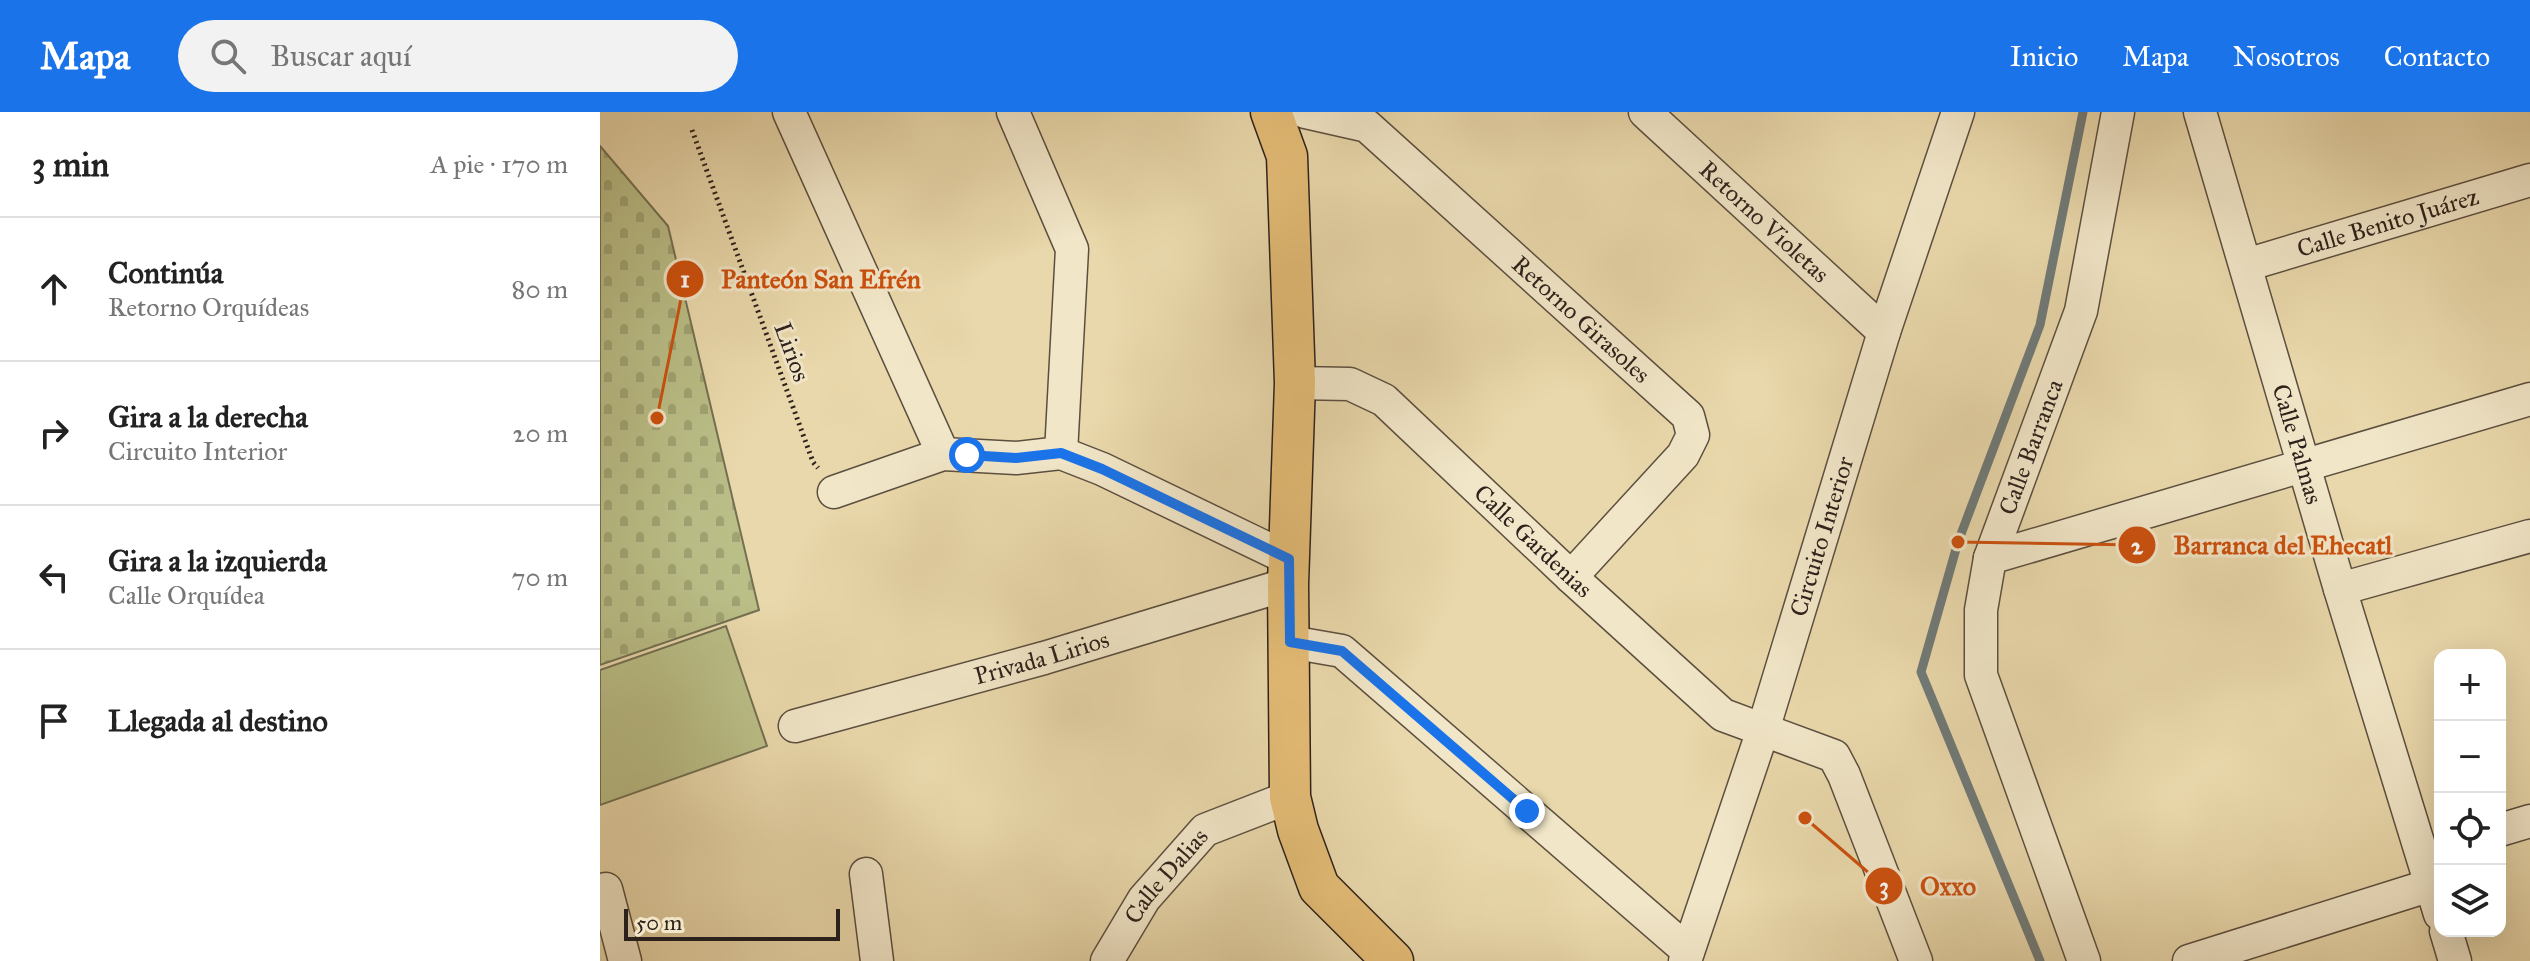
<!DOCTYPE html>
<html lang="es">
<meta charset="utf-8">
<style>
body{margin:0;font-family:"IM FELL Great Primer",serif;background:#f2f2f2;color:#222}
.controls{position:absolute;right:24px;bottom:24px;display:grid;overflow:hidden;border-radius:16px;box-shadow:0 8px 32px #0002}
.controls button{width:72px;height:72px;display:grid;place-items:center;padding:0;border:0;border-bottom:2px solid #e0e0e0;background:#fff;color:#222;font:40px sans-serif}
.scale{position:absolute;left:24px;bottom:20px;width:216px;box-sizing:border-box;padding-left:8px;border:4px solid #2d211c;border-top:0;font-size:22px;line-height:28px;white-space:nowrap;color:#2d211c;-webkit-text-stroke:6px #f1e6c8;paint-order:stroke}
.stop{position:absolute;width:24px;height:24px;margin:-18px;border:6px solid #1a73e8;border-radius:50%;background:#fff}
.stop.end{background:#1a73e8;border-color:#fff;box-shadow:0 2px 8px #0008}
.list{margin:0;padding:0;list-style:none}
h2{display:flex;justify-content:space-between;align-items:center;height:104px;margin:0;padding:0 32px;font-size:34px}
h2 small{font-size:26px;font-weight:400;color:#767676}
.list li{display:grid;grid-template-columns:52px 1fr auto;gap:24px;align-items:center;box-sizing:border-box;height:144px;padding:0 32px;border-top:2px solid #e0e0e0}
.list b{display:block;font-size:30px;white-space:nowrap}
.list p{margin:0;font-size:26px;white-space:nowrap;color:#767676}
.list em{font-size:26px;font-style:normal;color:#767676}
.icon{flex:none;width:44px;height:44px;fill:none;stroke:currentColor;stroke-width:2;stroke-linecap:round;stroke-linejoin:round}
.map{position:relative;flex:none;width:1930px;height:849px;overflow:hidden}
header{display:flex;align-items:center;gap:48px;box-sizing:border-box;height:112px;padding:0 40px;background:#1a73e8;color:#fff}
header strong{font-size:38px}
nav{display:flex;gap:44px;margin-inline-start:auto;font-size:28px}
.search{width:560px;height:72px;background:#f2f2f2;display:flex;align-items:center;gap:20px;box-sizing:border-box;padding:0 28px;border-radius:44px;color:#767676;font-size:30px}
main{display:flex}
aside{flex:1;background:#fff}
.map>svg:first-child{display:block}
.cemetery{fill:url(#cemetery-stones);stroke:#747052;stroke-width:2}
.green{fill:#babe87;stroke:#747052;stroke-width:2}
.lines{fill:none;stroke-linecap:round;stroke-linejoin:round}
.stream{stroke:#707a78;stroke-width:9}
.minor-casing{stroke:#5c4f40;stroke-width:35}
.major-casing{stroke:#2d211c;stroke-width:43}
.path{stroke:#2d211c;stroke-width:5;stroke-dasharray:2 4;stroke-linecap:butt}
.minor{stroke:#f1e6c8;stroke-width:32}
.major{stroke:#e4bc76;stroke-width:40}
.route{stroke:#1a73e8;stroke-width:10}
.labels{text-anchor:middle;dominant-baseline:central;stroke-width:6;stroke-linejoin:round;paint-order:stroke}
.street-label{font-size:24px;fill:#2d211c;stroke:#f1e6c8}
.leader{fill:none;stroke:#cc510e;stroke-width:3}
.callout-dot{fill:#cc510e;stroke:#f1e6c8;stroke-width:3}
.mark-label{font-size:24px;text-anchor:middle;font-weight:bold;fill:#fff}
.callout-label{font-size:26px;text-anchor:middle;font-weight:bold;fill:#cc510e;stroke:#f1e6c8;stroke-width:6;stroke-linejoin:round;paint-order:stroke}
</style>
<header>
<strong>Mapa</strong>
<div class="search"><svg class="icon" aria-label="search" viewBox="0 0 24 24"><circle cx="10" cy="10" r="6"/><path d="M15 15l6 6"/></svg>Buscar aquí</div>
<nav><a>Inicio</a><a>Mapa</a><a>Nosotros</a><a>Contacto</a></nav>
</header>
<main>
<aside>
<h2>3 min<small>A pie · 170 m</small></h2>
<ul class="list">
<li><svg class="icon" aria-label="ahead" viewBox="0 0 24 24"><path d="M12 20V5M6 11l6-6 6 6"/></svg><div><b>Continúa</b><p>Retorno Orquídeas</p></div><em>80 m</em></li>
<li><svg class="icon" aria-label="right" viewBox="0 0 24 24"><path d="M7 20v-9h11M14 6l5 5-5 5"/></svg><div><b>Gira a la derecha</b><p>Circuito Interior</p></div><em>20 m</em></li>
<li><svg class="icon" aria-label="left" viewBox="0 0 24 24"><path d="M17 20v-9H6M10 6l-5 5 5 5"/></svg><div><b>Gira a la izquierda</b><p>Calle Orquídea</p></div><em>70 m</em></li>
<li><svg class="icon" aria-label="arrive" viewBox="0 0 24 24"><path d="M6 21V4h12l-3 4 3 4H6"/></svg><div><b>Llegada al destino</b></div></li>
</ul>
</aside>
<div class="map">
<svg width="1930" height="849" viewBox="0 0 1930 849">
<defs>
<pattern id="cemetery-stones" width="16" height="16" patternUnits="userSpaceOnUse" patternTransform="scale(2)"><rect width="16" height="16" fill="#babe87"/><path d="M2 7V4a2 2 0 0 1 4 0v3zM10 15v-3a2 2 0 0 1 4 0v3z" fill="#a0a374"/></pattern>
</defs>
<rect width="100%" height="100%" fill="#e9d8ab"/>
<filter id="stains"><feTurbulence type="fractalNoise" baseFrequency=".0025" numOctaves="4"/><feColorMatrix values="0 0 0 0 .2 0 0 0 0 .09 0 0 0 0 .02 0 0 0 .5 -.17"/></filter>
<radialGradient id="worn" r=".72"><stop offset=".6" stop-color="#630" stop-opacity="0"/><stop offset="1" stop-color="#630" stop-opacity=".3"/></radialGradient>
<path class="cemetery" d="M0 34 68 114 159 498 0 553Z"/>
<path class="green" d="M126 514 167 634 0 693V558Z"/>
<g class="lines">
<path class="stream" d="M1440 849 1321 560 1358 430 1440 213 1483 0"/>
<defs>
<g id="minor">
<path d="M189 0 343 342"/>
<path d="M413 0 472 137 461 341"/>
<path id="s1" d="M705 0 767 14 1088 304 1093 323 1083 343 971 465"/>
<path id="s2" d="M1045 0 1284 220"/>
<path id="s3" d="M1600 0 1740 477 1840 802"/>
<path id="s4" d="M1646 153 1930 68"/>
<path id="s5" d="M695 271 750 272 784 288 971 465 1123 603 1234 644 1244 663 1316 849"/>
<path d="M234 380 343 342 416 346 461 341 502 357 689 447"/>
<path d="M1390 446 1930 287"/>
<path d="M1740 477 1930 424"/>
<path d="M690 530 742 539 1088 839"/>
<path id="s6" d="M195 614 444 546 688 472"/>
<path d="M1900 718 1930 709"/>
<path d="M266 762 277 849"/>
<path d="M6 777 25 849"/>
<path d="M1846 819 1855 849"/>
<path id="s7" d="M507 849 544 787 605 718 690 685"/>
<path id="s8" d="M1085 849 1163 618 1284 220 1358 0"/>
<path id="s9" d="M1484 849 1381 563V498L1390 446 1481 199 1518 0"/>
<path d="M1589 849 1831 773"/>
</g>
<path id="major" d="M671 0 687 44 695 271 688 472 690 685 698 718 719 775 793 849"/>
</defs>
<use href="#minor" class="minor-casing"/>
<use href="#major" class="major-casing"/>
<path class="path" d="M92 18 213 350 218 356"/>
<use href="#minor" class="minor"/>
<use href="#major" class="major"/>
</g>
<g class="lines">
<path class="route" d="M367 343 416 346 461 341 502 357 689 447 690 530 742 539 927 699"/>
</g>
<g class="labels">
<g class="street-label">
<text stroke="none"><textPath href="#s2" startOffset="162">Retorno Violetas</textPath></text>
<text stroke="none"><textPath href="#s4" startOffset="148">Calle Benito Juárez</textPath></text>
<text stroke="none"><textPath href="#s1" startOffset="352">Retorno Girasoles</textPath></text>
<text transform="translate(192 240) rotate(70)">Lirios</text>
<text stroke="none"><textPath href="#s3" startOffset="346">Calle Palmas</textPath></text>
<text stroke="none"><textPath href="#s9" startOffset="540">Calle Barranca</textPath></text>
<text stroke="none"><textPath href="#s8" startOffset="446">Circuito Interior</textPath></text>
<text stroke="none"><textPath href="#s5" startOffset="298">Calle Gardenias</textPath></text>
<text stroke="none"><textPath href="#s6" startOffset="256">Privada Lirios</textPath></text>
<text stroke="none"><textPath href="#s7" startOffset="104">Calle Dalias</textPath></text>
</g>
</g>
<path class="leader" d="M57 306L85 167M1358 430L1537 433M1205 706L1284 774"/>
<g class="callout-dot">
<circle cx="57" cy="306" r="8"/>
<circle cx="1358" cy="430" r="8"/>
<circle cx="1205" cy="706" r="8"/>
<circle cx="85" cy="167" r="20"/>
<circle cx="1537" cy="433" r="20"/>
<circle cx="1284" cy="774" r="20"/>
</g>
<g class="mark-label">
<text x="85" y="175">1</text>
<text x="1537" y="442">2</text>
<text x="1284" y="782">3</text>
</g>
<g class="callout-label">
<text x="221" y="176">Panteón San Efrén</text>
<text x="1683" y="442">Barranca del Ehecatl</text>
<text x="1348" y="783">Oxxo</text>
</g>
<rect width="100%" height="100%" filter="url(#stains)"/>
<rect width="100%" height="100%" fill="url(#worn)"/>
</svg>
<div class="controls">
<button>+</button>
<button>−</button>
<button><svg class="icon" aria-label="locate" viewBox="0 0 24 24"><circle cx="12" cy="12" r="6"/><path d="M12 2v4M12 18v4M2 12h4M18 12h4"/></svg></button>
<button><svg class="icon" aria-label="layers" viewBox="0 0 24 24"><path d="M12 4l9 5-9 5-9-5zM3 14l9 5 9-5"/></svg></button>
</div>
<div class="scale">50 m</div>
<div class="stop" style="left:367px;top:343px"></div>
<div class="stop end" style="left:927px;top:699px"></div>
</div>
</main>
